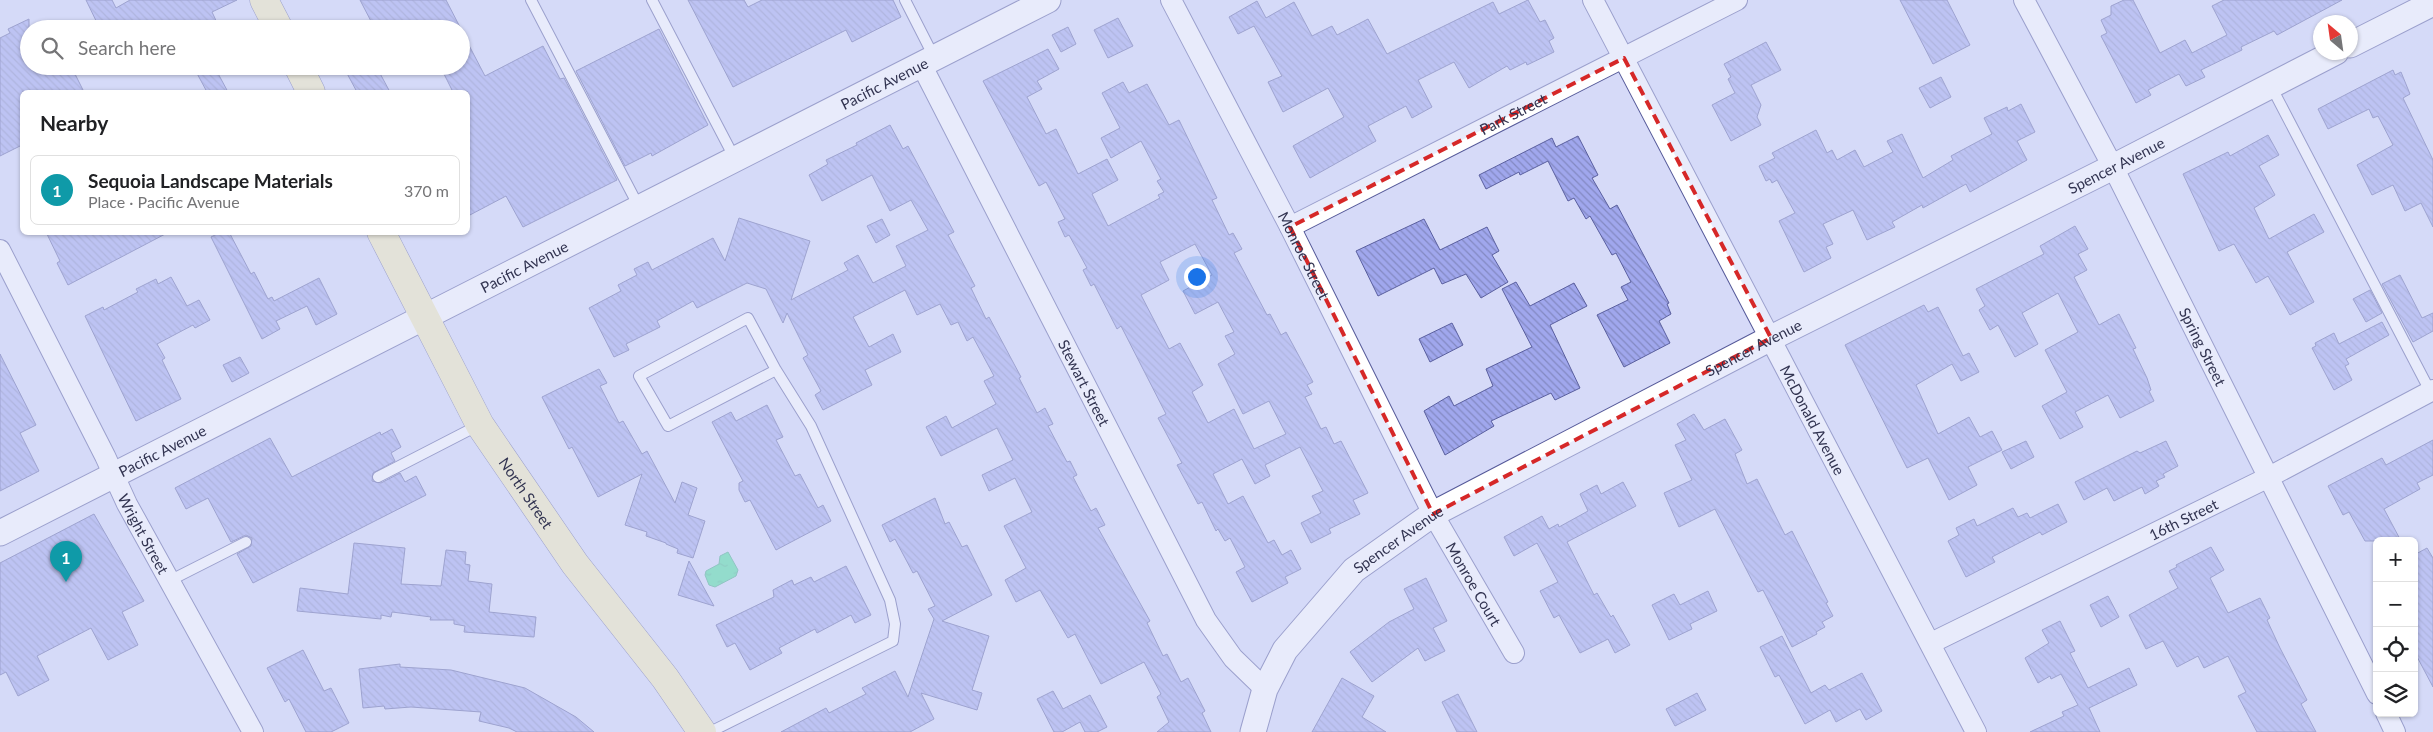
<!DOCTYPE html>
<meta charset="utf-8">
<style>
body{margin:0;font-family:Lato,sans-serif;background:#f2f2f2;color:#202124}
.controls{position:absolute;right:15px;bottom:15px;display:grid;overflow:hidden;border-radius:8px;box-shadow:0 1px 4px #0004}
.controls button{width:45px;height:45px;display:grid;place-items:center;padding:0;border:0;border-bottom:1px solid #e0e0e0;background:#fff;color:#202124;font:25px sans-serif}
.compass{position:absolute;left:2313px;top:15px;width:45px;height:45px;border-radius:50%;background:#fff;box-shadow:0 1px 4px #0004;rotate:331deg}
.you{position:absolute;left:1196px;top:276px;width:18px;height:18px;margin:-12px;border:4px solid #fff;border-radius:50%;background:#1a73e8;box-shadow:0 0 0 8px #1a73e833}
.badge{display:grid;place-items:center;width:32px;height:32px;border-radius:50%;background:#1a73e8;color:#fff;font-size:16px;font-weight:700}
.pin{position:absolute;translate:-50% -41px;filter:drop-shadow(0 1px 2px #0008)}
.pin::after{content:'';position:absolute;top:26px;width:18px;height:15px;background:inherit;clip-path:polygon(0 0,100% 0,50% 100%)}
.list{margin:0;padding:0;list-style:none}
h2{display:flex;justify-content:space-between;align-items:center;height:65px;margin:0;padding:0 20px;font-size:21px}
h2 small{font-size:16px;font-weight:400;color:#757577}
.list li{display:grid;grid-template-columns:32px 1fr auto;gap:15px;align-items:center;box-sizing:border-box;height:70px;margin:0 10px 10px;padding:0 10px;border:1px solid #e0e0e0;border-radius:8px}
.list b{display:block;font-size:19px;white-space:nowrap}
.list p{margin:0;font-size:16px;white-space:nowrap;color:#757577}
.list em{font-size:16px;font-style:normal;color:#757577}
.icon{flex:none;width:28px;height:28px;fill:none;stroke:currentColor;stroke-width:2;stroke-linecap:round;stroke-linejoin:round}
.map{position:relative;flex:none;width:2433px;height:732px;overflow:hidden}
.search{position:absolute;background:#fff;box-shadow:0 1px 4px #0004;left:20px;top:20px;width:450px;height:55px;display:flex;align-items:center;gap:12px;box-sizing:border-box;padding:0 18px;border-radius:28px;color:#757577;font-size:19px}
.panel{position:absolute;background:#fff;box-shadow:0 1px 4px #0004;left:20px;top:90px;width:450px;height:145px;border-radius:8px}
.map>svg:first-child{display:block}
.water{fill:url(#water-ripples);stroke:#3eaa83}
.building{fill:url(#building-back-hatch);stroke:#5a5f9f;fill-rule:evenodd}
.lines{fill:none;stroke-linecap:round;stroke-linejoin:round}
.service-casing{stroke:#555999;stroke-width:12}
.minor-casing{stroke:#555999;stroke-width:22}
.tertiary-casing{stroke:#555999;stroke-width:27}
.secondary-casing{stroke:#555999;stroke-width:29}
.service{stroke:#fff;stroke-width:10}
.minor{stroke:#fff;stroke-width:20}
.tertiary{stroke:#fff;stroke-width:25}
.secondary{stroke:#f4ecb3;stroke-width:28}
.marked{fill:none;stroke:#d62828;stroke-width:4;stroke-dasharray:10 6;stroke-linejoin:round}
.labels{text-anchor:middle;dominant-baseline:central;stroke-width:5;stroke-linejoin:round;paint-order:stroke}
.street-label{font-size:15px;fill:#323451;stroke:#d6daf8}
</style>
<div class="map">
<svg width="2433" height="732" viewBox="0 0 2433 732">
<defs>
<pattern id="water-ripples" width="26" height="14" patternUnits="userSpaceOnUse" patternTransform="scale(1.25)"><rect width="26" height="14" fill="#43dd98"/><path d="M2 4q2-2 4 0t4 0M15 11q2-2 4 0t4 0" fill="none" stroke="#3bbe85"/></pattern>
<pattern id="building-back-hatch" width="6" height="6" patternUnits="userSpaceOnUse" patternTransform="scale(1.25)"><rect width="6" height="6" fill="#a0a7ed"/><path d="M-1 5l2 2M0 0l6 6M5-1l2 2" fill="none" stroke="#8389c2"/></pattern>
</defs>
<rect width="100%" height="100%" fill="#d6daf8"/>
<path class="water" d="M728 552 738 570 736 576 715 587 709 585 705 575 706 571 719 564 720 556Z"/>
<path class="building" d="M86 0H112L116 8 130 0H237L212 12 220 29H100Z
M360 0H446L461 29H375Z
M688 0H744L748 7 762 0H893L901 17 852 42 846 30 733 87Z
M1528 0 1540 22 1545 20 1554 38 1549 41 1554 52 1527 65 1526 62 1510 70 1507 66 1469 88 1454 62 1418 80 1432 107 1412 118 1406 106 1368 126 1376 141 1310 178 1293 146 1344 117 1328 88 1283 112 1268 82 1282 76 1254 26 1238 34 1229 17 1257 1 1266 18 1294 2 1312 36 1332 26 1337 35 1368 19 1387 54 1493 2 1499 14Z
M1900 0H1947L1970 45 1933 64Z
M2124 0H2133L2160 53 2185 40 2192 53 2227 35 2212 6 2224 0H2342L2277 35 2274 31 2241 47 2242 50 2201 70 2205 77 2186 86 2179 74 2148 90 2151 95 2136 103 2101 36 2107 33 2101 20 2111 15V6Z
M1118 18 1133 46 1108 58 1094 30Z
M29 19V66H71L84 92H22V145L0 156V38L10 33 8 29Z
M1068 27 1076 44 1061 52 1052 35Z
M659 29 708 125 652 156 651 153 625 166 576 71Z
M461 30 485 76 543 46 560 79 564 78 617 180 523 227 506 196 468 216V92H453L440 66H461Z
M1766 42 1781 70 1751 85 1761 105 1757 117 1761 125 1731 141 1712 105 1735 93 1728 79 1731 77 1724 64Z
M1048 49 1059 69 1037 81 1042 89 1027 97 1046 134 1056 129 1078 174 1107 159 1118 180 1092 194 1108 226 1160 198 1158 195 1164 192 1157 181 1161 179 1141 141 1111 158 1101 138 1120 128 1102 93 1123 82 1129 93 1147 84 1169 125 1179 120 1217 198 1212 200 1229 235 1233 233 1242 249 1234 253 1267 315 1270 314 1281 335 1286 332 1313 382 1307 385 1312 394 1305 397 1321 429 1326 427 1334 444 1341 441 1368 493 1353 500 1360 514 1329 529 1331 533 1311 543 1301 523 1321 513 1312 496 1323 491 1300 447 1265 465 1270 476 1255 484 1242 459 1213 474 1228 504 1243 496 1268 543 1274 540 1282 555 1291 550 1301 569 1285 577 1288 583 1252 602 1236 572 1245 567 1230 538 1225 541 1218 529 1216 531 1202 502 1198 504 1177 465 1182 463 1158 418 1166 414 1121 326 1117 329 1094 284 1091 286 1083 270 1087 268 1069 235 1065 237 1058 222 1065 219 1046 182 1039 186 983 81ZM1195 244 1212 275 1183 291 1195 314 1218 302 1234 332 1225 336 1235 354 1218 364 1243 414 1269 401 1286 434 1254 449 1234 409 1208 423 1192 392 1203 385 1180 343 1169 349 1141 295 1169 280 1160 262Z
M193 66H214L228 92H207Z
M343 66H376L390 92H357Z
M2393 70 2395 75 2401 72 2410 94 2403 98 2433 160V227L2421 203 2405 211 2393 185 2372 195 2357 165 2393 145 2378 116 2373 118 2369 109 2328 129 2318 109Z
M1941 77 1951 97 1930 108 1919 88Z
M2021 104 2035 132 2017 141 2027 160 1970 192 1966 184 1923 208 1922 205 1892 222 1895 227 1867 240 1853 210 1823 224 1833 244 1826 247 1831 258 1804 272 1779 221 1795 213 1777 180 1772 183 1770 179 1766 181 1759 166 1775 158 1772 153 1816 130 1827 153 1832 150 1837 160 1855 150 1864 167 1893 152 1887 141 1902 134 1923 178 1953 160 1951 156 1992 134 1984 118 2007 107 2008 111Z
M890 125 903 149 908 146 954 232 948 235 975 286 971 288 986 319 989 317 1021 377 1019 378 1037 413 1045 408 1053 424 1048 426 1067 462 1070 461 1077 475 1073 477 1091 511 1096 508 1105 525 1098 528 1150 621 1147 623 1163 656 1167 654 1181 682 1188 678 1205 711 1202 713 1211 732H1157L1169 722 1157 697 1161 694 1144 662 1101 684 1075 634 1068 638 1040 590 1016 602 1005 580 1026 568 1004 526 1032 512 1015 478 989 491 982 475 1013 460 997 428 941 456 926 427 946 416 952 428 996 404 984 381 994 376 973 337 967 341 958 322 951 325 940 304 917 315 905 290 853 317 869 347 893 334 901 352 865 370 872 385 823 410 815 395 821 391 803 358 808 355 787 313 783 323 766 289 747 283 697 308 693 301 657 321 660 327 626 344 629 350 614 357 589 308 621 291 618 285 637 275 634 269 648 262 652 270 713 238 725 261 739 218 810 241 791 300 848 270 844 263 858 255 873 283 906 266 896 246 928 230 911 200 890 211 872 175 822 201 809 175 828 164 826 160 857 145 856 143Z
M2268 135 2279 155 2259 166 2275 195 2254 208 2269 239 2314 214 2324 232 2287 252 2314 302 2290 315 2268 276 2256 283 2234 244 2219 251 2183 174 2228 152 2230 156Z
M1578 136 1598 175 1592 178 1610 209 1617 205 1669 303 1667 304 1671 314 1659 321 1670 343 1624 367 1597 315 1628 300 1621 287 1631 282 1616 253 1612 255 1590 216 1586 219 1574 198 1568 201 1548 161 1520 175 1519 172 1486 189 1479 175 1552 138 1556 147Z
M882 219 890 235 876 243 867 226Z
M1424 219 1440 250 1487 227 1499 251 1492 255 1508 282 1481 298 1466 274 1442 284 1434 268 1378 296 1356 251Z
M2075 226 2088 249 2078 254 2087 270 2074 277 2099 325 2119 314 2136 348 2133 349 2147 378 2151 390 2149 391 2154 401 2120 418 2108 395 2075 412 2083 427 2060 439 2042 406 2067 392 2045 350 2078 332 2058 293 2022 313 2038 344 2015 357 1998 325 1990 330 1979 310 1985 306 1976 289 2044 254 2040 246Z
M46 232H169L68 285 57 263 60 261Z
M221 232H229L251 274 254 272 268 299 272 297 274 301 319 278 337 314 316 325 307 306 276 321 280 329 262 339 211 237Z
M2400 275 2422 318 2433 313V331L2413 342 2382 284Z
M171 277 187 306 199 300 210 320 195 328 193 325 157 344 165 358 162 360 181 399 136 421 85 316 103 307 104 310 138 292 136 289 156 279 158 284Z
M1516 282 1530 306 1574 283 1587 306 1550 325 1580 388 1555 400 1551 393 1491 421 1494 426 1445 455 1424 411 1449 396 1454 406 1493 386 1486 369 1532 347 1502 289Z
M2370 290 2382 313 2366 322 2353 299Z
M1924 305 1928 312 1938 307 1963 356 1969 353 1979 372 1961 381 1952 364 1916 385 1938 434 1969 417 1980 437 1992 431 2002 450 1968 467 1977 485 1949 500 1928 458 1907 468 1845 345Z
M2382 322 2389 335 2346 359 2349 364 2345 366 2352 380 2334 390 2312 348 2316 346 2315 343 2334 333 2339 344Z
M1452 323 1463 345 1430 362 1419 339Z
M0 354 36 425 20 433 39 471 0 491Z
M240 357 249 373 232 382 223 365Z
M599 369 607 383 600 386 619 423 623 421 642 454 647 451 675 503 682 482 697 488 688 515 705 521 693 558 677 553 678 549 666 544V543L646 536 647 532 625 525 642 474 598 497 572 447 569 449 542 397Z
M767 405 783 437 776 440 795 476 800 474 818 508 823 505 831 521 776 550 750 500 745 502 739 490V483L743 481 712 422 731 412 736 421Z
M1694 414 1704 430 1725 419 1742 450 1735 454 1747 484 1757 479 1785 535 1792 531 1828 602 1826 603 1833 616 1822 622 1825 627 1816 632 1817 634 1792 647 1763 590 1758 592 1715 509 1679 527 1664 493 1692 480 1675 445 1686 440 1677 424Z
M392 429 401 447 391 453 395 461 373 473 372 481 381 483 400 473 405 482 416 476 426 495 253 583 237 554 251 546 252 538 246 535 231 542 208 498 186 509 175 488 270 438 292 477 380 432 381 435Z
M2433 440V475L2417 483 2420 489 2384 509 2401 541H2365L2349 512 2343 515 2328 486 2382 458 2386 465Z
M2026 441 2034 457 2011 469 2002 452Z
M2166 441 2178 466 2163 474 2165 477 2156 481 2159 486 2145 494 2142 487 2114 501 2107 488 2084 500 2075 482 2137 451 2140 453Z
M1623 482 1636 506 1567 542 1594 595 1597 593 1611 617 1613 615 1630 645 1615 653 1608 639 1580 653 1559 615 1554 618 1540 591 1558 582 1537 543 1514 556 1504 537 1542 516 1549 529 1558 524 1559 527 1588 511 1580 494 1597 485 1601 494Z
M935 498 945 524 949 522 962 547 967 545 992 595 942 621 989 636 972 690 982 693 977 710 921 693 934 719 910 732H781L826 708 829 713 866 694 862 688 895 671 908 697 934 619 928 609 935 606 917 571 913 573 895 539 890 542 882 525Z
M2058 504 2067 522 2042 535 2040 532 1992 557 1995 562 1966 577 1948 541 1959 535 1956 528 1974 519 1977 526 2013 508 2018 517 2027 513 2030 518Z
M94 514 144 601 122 612 138 645 108 660 91 628 37 656 49 680 18 696 6 672 0 675V563Z
M354 543 405 548 401 584 441 586 446 550 466 552 465 564 470 565 468 581 492 584 489 612 536 617 534 637 464 632 465 626 454 624V620H430L431 617 392 612 391 617 381 615V619L297 611 300 588 348 594Z
M2211 547 2224 570 2210 578 2228 613 2260 598 2270 618 2267 620 2280 648 2307 700 2301 704 2316 732H2257L2238 696 2246 692 2228 656 2204 668 2198 656 2177 667 2163 641 2146 649 2129 615 2178 588 2169 571 2177 567 2176 565Z
M2427 548 2433 558V687L2414 651V555Z
M689 561 714 606 678 595Z
M846 566 871 615 855 623 851 615 817 633 815 629 779 648 782 653 750 670 735 643 727 647 716 625 774 597 773 590 792 580 794 585 811 577 814 582Z
M1426 578 1447 621 1433 628 1445 651 1425 661 1418 648 1372 682 1350 652 1389 622 1414 609 1404 589Z
M1708 591 1717 611 1690 624 1692 629 1669 640 1652 605 1674 594 1680 605Z
M2108 596 2119 617 2101 627 2090 605Z
M2060 621 2075 651 2070 653 2088 688 2129 668 2137 685 2089 708 2100 732H2030L2064 716 2062 712 2078 705 2061 674 2051 679 2050 676 2038 683 2025 658 2049 643 2042 630Z
M1782 636 1811 693 1825 685 1829 690 1862 673 1882 711 1866 720 1860 709 1836 722 1830 710 1805 724 1779 675 1775 677 1760 647Z
M303 650 324 691 331 688 349 723 331 732H306L289 699 285 702 267 668Z
M400 664V667L451 670 525 688 576 717 594 732H517L509 728 479 721 481 712 411 707 385 709 384 706 363 708 359 669Z
M1342 678 1374 696 1362 717 1386 732H1312Z
M1053 691 1063 709 1090 695 1107 727 1097 732H1085L1080 722 1062 732H1054L1037 699Z
M1697 693 1706 710 1675 726 1666 709Z
M1458 694 1477 732H1457L1442 702Z"/>
<g class="lines">
<defs>
<path id="service" d="M531 0 639 207
M652 0 735 159
M905 0 934 57
M2271 86 2431 393
M378 477 479 425
M169 581 246 542
M710 732 893 641 895 624 890 600 811 426 776 370 748 318 639 376 668 426 776 370"/>
<g id="minor">
<path id="s1" d="M1171 0 1290 227 1433 514 1514 653"/>
<path id="s2" d="M1593 0 1976 732"/>
<path id="s3" d="M2024 0 2113 167 2377 694"/>
<path id="s4" d="M921 64 1206 620 1233 658 1265 689"/>
<path id="s5" d="M1290 227 1737 0"/>
<path id="s6" d="M0 250 105 456 127 504 253 732"/>
<path id="s7" d="M1931 643 2269 477 2433 390"/>
<path d="M2386 713 2395 732"/>
</g>
<g id="tertiary">
<path d="M2350 45 2433 3"/>
<path id="s8" d="M0 533 1048 0"/>
<path id="s9" d="M1253 732 1265 689 1285 650 1354 570 1433 514 1771 338 2113 167 2336 52"/>
</g>
<g id="secondary">
<path d="M264 0 279 29"/>
<path d="M298 66 311 92"/>
<path id="s10" d="M381 232 480 425 575 564 665 678 702 732"/>
</g>
</defs>
<use href="#service" class="service-casing"/>
<use href="#minor" class="minor-casing"/>
<use href="#tertiary" class="tertiary-casing"/>
<use href="#secondary" class="secondary-casing"/>
<use href="#service" class="service"/>
<use href="#minor" class="minor"/>
<use href="#tertiary" class="tertiary"/>
<use href="#secondary" class="secondary"/>
</g>
<path d="M0 0H2433V732H0ZM1624 58 1771 338 1433 514 1290 227Z" fill="#d6daf8" fill-opacity=".55" fill-rule="evenodd"/>
<path class="marked" d="M1624 58 1771 338 1433 514 1290 227Z"/>
<g class="labels">
<g class="street-label">
<text stroke="none"><textPath href="#s8" startOffset="992">Pacific Avenue</textPath></text>
<text stroke="none"><textPath href="#s5" startOffset="250">Park Street</textPath></text>
<text stroke="none"><textPath href="#s9" startOffset="1058">Spencer Avenue</textPath></text>
<text stroke="none"><textPath href="#s1" startOffset="288">Monroe Street</textPath></text>
<text stroke="none"><textPath href="#s8" startOffset="588">Pacific Avenue</textPath></text>
<text stroke="none"><textPath href="#s3" startOffset="390">Spring Street</textPath></text>
<text stroke="none"><textPath href="#s9" startOffset="652">Spencer Avenue</textPath></text>
<text stroke="none"><textPath href="#s4" startOffset="358">Stewart Street</textPath></text>
<text stroke="none"><textPath href="#s2" startOffset="474">McDonald Avenue</textPath></text>
<text stroke="none"><textPath href="#s8" startOffset="182">Pacific Avenue</textPath></text>
<text stroke="none"><textPath href="#s10" startOffset="299">North Street</textPath></text>
<text stroke="none"><textPath href="#s7" startOffset="281">16th Street</textPath></text>
<text stroke="none"><textPath href="#s6" startOffset="318">Wright Street</textPath></text>
<text stroke="none"><textPath href="#s9" startOffset="248">Spencer Avenue</textPath></text>
<text stroke="none"><textPath href="#s1" startOffset="658">Monroe Court</textPath></text>
</g>
</g>
</svg>
<div class="controls">
<button>+</button>
<button>−</button>
<button><svg class="icon" aria-label="locate" viewBox="0 0 24 24"><circle cx="12" cy="12" r="6"/><path d="M12 2v4M12 18v4M2 12h4M18 12h4"/></svg></button>
<button><svg class="icon" aria-label="layers" viewBox="0 0 24 24"><path d="M12 4l9 5-9 5-9-5zM3 14l9 5 9-5"/></svg></button>
</div>
<svg class="compass" viewBox="-18 -18 36 36"><path d="M0-13l5 13h-10z" fill="#e53935"/><path d="M0 13l5-13h-10z" fill="#757577"/></svg>
<div class="you"></div>
<div class="pin badge" style="left:66px;top:582px;background:#0f9aa8">1</div>
<div class="search"><svg class="icon" aria-label="search" viewBox="0 0 24 24"><circle cx="10" cy="10" r="6"/><path d="M15 15l6 6"/></svg>Search here</div>
<section class="panel">
<h2>Nearby<small></small></h2>
<ul class="list">
<li><span class="badge" style="background:#0f9aa8">1</span><div><b>Sequoia Landscape Materials</b><p>Place · Pacific Avenue</p></div><em>370 m</em></li>
</ul>
</section>
</div>
